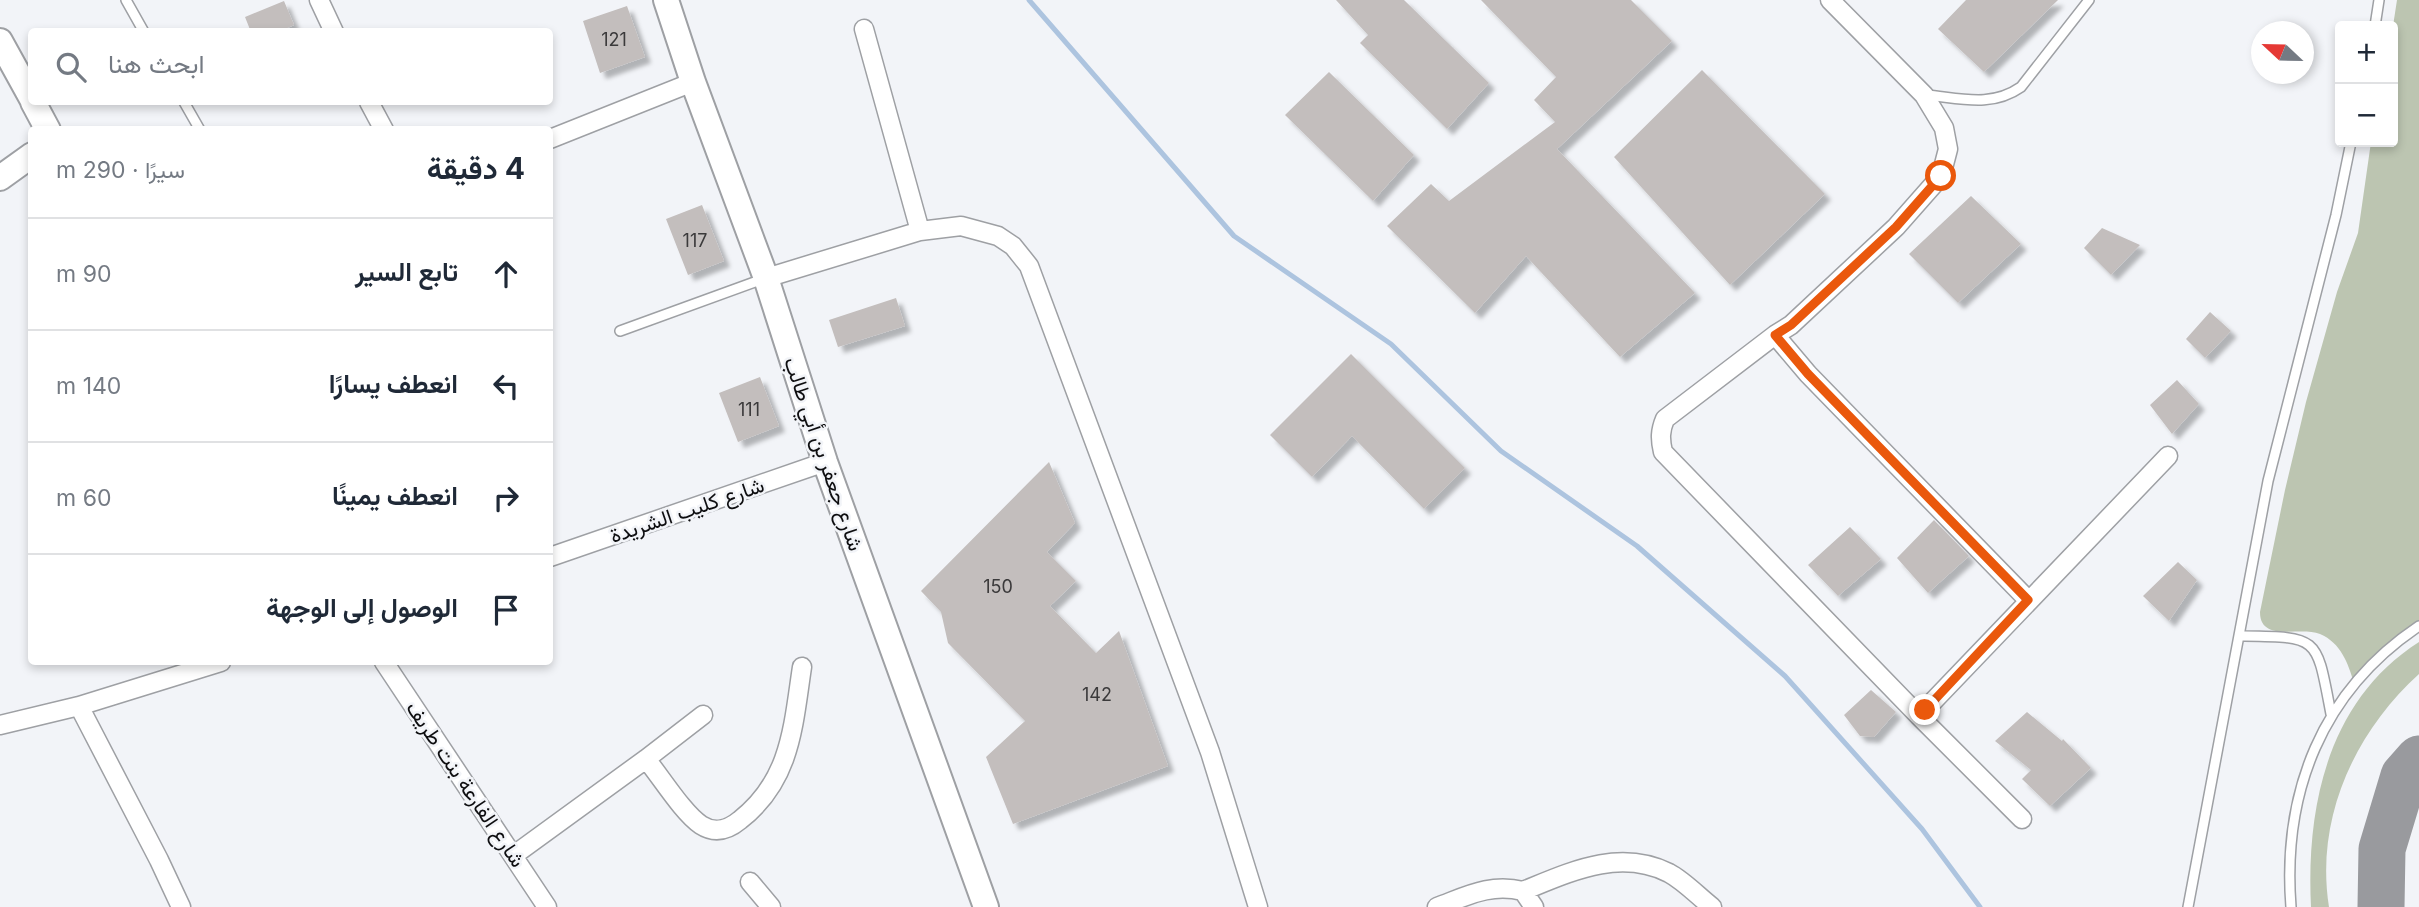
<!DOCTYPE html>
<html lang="ar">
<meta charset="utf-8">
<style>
body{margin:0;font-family:Inter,Vazirmatn,sans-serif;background:#f2f2f3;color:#1f2937;direction:rtl}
.controls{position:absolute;right:21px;top:21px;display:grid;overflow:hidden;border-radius:7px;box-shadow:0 4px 10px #0003}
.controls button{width:63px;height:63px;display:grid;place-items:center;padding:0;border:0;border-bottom:2px solid #e0e1e3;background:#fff;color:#1f2937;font:35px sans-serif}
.compass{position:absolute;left:2251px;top:21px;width:63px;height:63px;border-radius:50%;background:#fff;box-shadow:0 4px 10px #0003;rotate:292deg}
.stop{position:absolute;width:21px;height:21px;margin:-16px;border:5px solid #ea580c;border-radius:50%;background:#fff}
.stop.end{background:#ea580c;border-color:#fff;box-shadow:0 2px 7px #0008}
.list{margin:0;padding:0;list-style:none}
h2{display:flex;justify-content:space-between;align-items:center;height:91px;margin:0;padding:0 28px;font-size:30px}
h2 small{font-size:23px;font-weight:400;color:#747a83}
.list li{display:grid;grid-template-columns:46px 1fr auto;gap:21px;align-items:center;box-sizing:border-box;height:112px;padding:0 28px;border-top:2px solid #e0e1e3}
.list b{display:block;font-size:26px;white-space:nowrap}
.list em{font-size:23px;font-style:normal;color:#747a83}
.icon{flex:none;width:38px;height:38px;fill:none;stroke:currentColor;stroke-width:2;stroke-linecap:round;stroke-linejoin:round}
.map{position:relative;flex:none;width:2419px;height:907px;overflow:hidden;direction:ltr}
.search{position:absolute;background:#fff;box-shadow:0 4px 10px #0003;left:28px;top:28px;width:525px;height:77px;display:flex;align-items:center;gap:18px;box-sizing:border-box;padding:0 24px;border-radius:7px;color:#747a83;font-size:26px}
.panel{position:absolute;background:#fff;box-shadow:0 4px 10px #0003;left:28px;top:126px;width:525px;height:539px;border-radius:7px;direction:rtl}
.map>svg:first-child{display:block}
.green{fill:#bcc5b1}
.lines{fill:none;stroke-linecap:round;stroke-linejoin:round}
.stream{stroke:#adc4df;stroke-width:5}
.taxiway{stroke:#999a9e;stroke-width:47}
.building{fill:#c3bebd;filter:url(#shadow)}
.lane-casing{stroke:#9ea0a4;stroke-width:12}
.street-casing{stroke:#9ea0a4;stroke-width:21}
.secondary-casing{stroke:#9ea0a4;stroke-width:28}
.lane{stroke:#fff;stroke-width:9}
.street{stroke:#fff;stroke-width:18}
.secondary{stroke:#fff;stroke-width:24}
.route{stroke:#ea580c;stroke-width:9}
.labels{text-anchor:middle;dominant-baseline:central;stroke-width:5;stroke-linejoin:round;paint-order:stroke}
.number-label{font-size:18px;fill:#3b3a3b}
.street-label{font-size:21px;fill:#0e0e10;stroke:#f2f4f8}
</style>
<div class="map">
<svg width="2419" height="907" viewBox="0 0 2419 907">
<defs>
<filter id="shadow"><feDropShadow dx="6" dy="6" stdDeviation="2" flood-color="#0004"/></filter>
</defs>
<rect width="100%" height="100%" fill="#f2f4f8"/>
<path class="green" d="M2397 0H2419V626L2354 683C2348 663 2341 643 2320 634 2300 626 2260 643 2260 612L2285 490 2306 402 2337 292 2358 233 2371 142H2393V26Z
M2419 642V674C2354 733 2315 819 2329 907H2311C2306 806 2328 700 2419 642Z"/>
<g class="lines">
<path class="stream" d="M1029 0 1234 236 1391 344 1501 451 1637 546 1785 676 1922 829 1980 907"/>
<path class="taxiway" d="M2381 907 2382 849 2404 776 2419 759"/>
</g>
<path class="building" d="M1336 0H1404L1489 83 1447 129 1360 43 1368 35Z
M1481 0H1631L1672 41 1557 149 1695 293 1620 357 1526 256 1475 313 1387 226 1431 184 1449 201 1555 122 1534 100 1556 77Z
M1966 0H2058L1984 72 1938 29Z
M284 1 294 25 278 32H251L245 17Z
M627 6 645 57 600 73 583 21Z
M1702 70 1825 194 1730 285 1614 157Z
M1329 72 1414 155 1373 201 1285 115Z
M1971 196 2021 244 1958 303 1909 254Z
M702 205 724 261 688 275 666 219Z
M2102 228 2140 245 2111 275 2084 248Z
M896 298 905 326 838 347 829 320Z
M2210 312 2231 331 2205 358 2186 339Z
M1351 354 1465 468 1424 509 1352 436 1312 477 1270 435Z
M760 377 779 426 738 442 719 393Z
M2177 380 2199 404 2172 434 2150 405Z
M1049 462 1075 523 1047 552 1076 581 1050 606 1096 653 1119 631 1168 766 1013 824 986 757 1025 721 948 643 941 612 921 591Z
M1934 520 1969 556 1928 593 1897 558Z
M1850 527 1881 559 1838 596 1808 565Z
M2178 562 2197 580 2169 621 2143 596Z
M1871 690 1896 712 1874 737 1860 736 1844 715Z
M2027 712 2062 741 2063 739 2091 768 2050 806 2022 779 2031 770 1995 741Z"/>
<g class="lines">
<defs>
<path id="lane" d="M126 0 144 32
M2375 26 2379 0
M1926 95C1960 98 1991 108 2021 87L2089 0
M184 102 200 130
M620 331 763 279
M2239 636C2320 637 2316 635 2331 714
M2188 907 2268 481 2336 215 2351 142
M2291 907C2282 792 2322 691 2419 626"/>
<path id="street" d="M319 0 334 32
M1830 0 1924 95 1944 128 1948 149 1941 176 1896 227 1791 325 1775 335 1808 374 2028 600
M864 29 920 231
M369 102 384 130
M550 139 693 82
M766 278 920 231 961 226 998 236 1013 246 1029 266 1210 752 1258 907
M1775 335 1665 419C1660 431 1660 439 1663 452L1919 716
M550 557 825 462
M384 662 547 907
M79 706 159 860 181 907
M0 725 79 706 221 662
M646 759C661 777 683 813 701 825 715 834 728 830 740 820 791 780 793 727 802 667
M2022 819 1919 716 2168 456
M514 855 646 759 703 715
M750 882 771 907
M1523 891C1570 872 1619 848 1669 873 1684 881 1698 896 1712 907
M1523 891 1534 907
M1437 907C1467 896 1490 883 1523 891"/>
<path id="secondary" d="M666 0 693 82 766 278 825 462 986 907
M0 41 32 99
M33 102 48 130
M0 178 32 155"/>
</defs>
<use href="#lane" class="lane-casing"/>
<use href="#street" class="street-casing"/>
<use href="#secondary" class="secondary-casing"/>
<use href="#lane" class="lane"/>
<use href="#street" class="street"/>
<use href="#secondary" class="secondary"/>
</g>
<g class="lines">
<path class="route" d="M1925 710 2028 600 1808 374 1775 335 1791 325 1896 227 1941 176"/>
</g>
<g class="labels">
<g class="number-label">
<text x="614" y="39">121</text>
<text x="695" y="240">117</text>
<text x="749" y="409">111</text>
<text x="998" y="586">150</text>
<text x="1097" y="694">142</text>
</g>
<g class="street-label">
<text transform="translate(824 454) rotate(71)">شارع جعفر بن أبي طالب</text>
<text transform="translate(687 510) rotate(-19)">شارع كليب الشريدة</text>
<text transform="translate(466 784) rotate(56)">شارع الفارعة بنت طريف</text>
</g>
</g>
</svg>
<div class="controls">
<button>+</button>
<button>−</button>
</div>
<svg class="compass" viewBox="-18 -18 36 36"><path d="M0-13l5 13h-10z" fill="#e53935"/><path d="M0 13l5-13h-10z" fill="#747a83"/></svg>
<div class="stop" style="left:1941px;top:176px"></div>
<div class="stop end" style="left:1925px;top:710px"></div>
<div class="search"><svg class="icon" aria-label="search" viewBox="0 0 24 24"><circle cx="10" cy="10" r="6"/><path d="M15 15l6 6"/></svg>ابحث هنا</div>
<section class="panel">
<h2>4 دقيقة<small>سيرًا · 290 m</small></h2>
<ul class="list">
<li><svg class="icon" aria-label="ahead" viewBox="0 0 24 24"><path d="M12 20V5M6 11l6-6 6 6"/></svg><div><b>تابع السير</b></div><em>90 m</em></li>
<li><svg class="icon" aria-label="left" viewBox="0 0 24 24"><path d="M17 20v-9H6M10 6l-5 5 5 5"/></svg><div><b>انعطف يسارًا</b></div><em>140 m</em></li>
<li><svg class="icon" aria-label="right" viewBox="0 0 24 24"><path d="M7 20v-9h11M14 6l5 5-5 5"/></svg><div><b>انعطف يمينًا</b></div><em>60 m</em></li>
<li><svg class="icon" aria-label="arrive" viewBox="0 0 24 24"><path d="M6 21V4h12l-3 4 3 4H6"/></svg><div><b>الوصول إلى الوجهة</b></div></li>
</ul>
</section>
</div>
